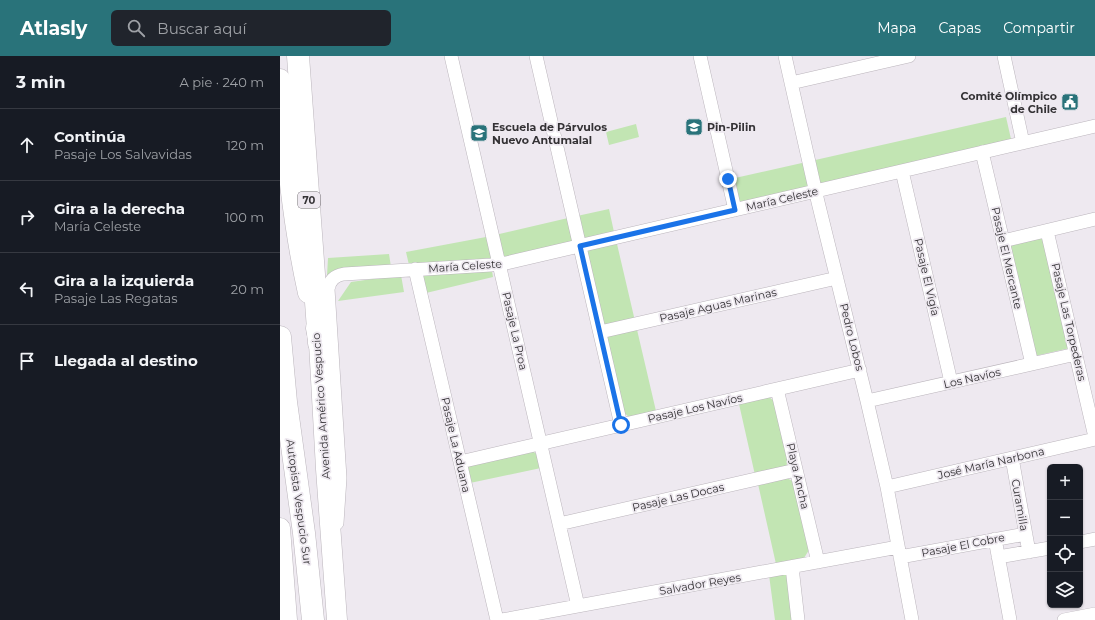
<!DOCTYPE html>
<html lang="es">
<meta charset="utf-8">
<style>
body{margin:0;font-family:Montserrat,sans-serif;background:#20242c;color:#f1f3f6}
.controls{position:absolute;right:12px;bottom:12px;display:grid;overflow:hidden;border-radius:6px;box-shadow:0 1px 3px #0004}
.controls button{width:36px;height:36px;display:grid;place-items:center;padding:0;border:0;border-bottom:1px solid #363941;background:#171b24;color:#f1f3f6;font:20px sans-serif}
.stop{position:absolute;width:12px;height:12px;margin:-9px;border:3px solid #1a73e8;border-radius:50%;background:#fff}
.stop.end{background:#1a73e8;border-color:#fff;box-shadow:0 1px 4px #0008}
.list{margin:0;padding:0;list-style:none}
h2{display:flex;justify-content:space-between;align-items:center;height:52px;margin:0;padding:0 16px;font-size:17px}
h2 small{font-size:13px;font-weight:400;color:#9ea1a6}
.list li{display:grid;grid-template-columns:26px 1fr auto;gap:12px;align-items:center;box-sizing:border-box;height:72px;padding:0 16px;border-top:1px solid #363941}
.list b{display:block;font-size:15px;white-space:nowrap}
.list p{margin:0;font-size:13px;white-space:nowrap;color:#9ea1a6}
.list em{font-size:13px;font-style:normal;color:#9ea1a6}
.icon{flex:none;width:22px;height:22px;fill:none;stroke:currentColor;stroke-width:2;stroke-linecap:round;stroke-linejoin:round}
.map{position:relative;flex:none;width:815px;height:564px;overflow:hidden}
header{display:flex;align-items:center;gap:24px;box-sizing:border-box;height:56px;padding:0 20px;background:#29737a;color:#fff}
header strong{font-size:19px}
nav{display:flex;gap:22px;margin-inline-start:auto;font-size:14px}
.search{width:280px;height:36px;background:#20242c;display:flex;align-items:center;gap:10px;box-sizing:border-box;padding:0 14px;border-radius:6px;color:#9ea1a6;font-size:15px}
main{display:flex}
aside{flex:1;background:#171b24}
.map>svg:first-child{display:block}
.green{fill:#c2e5b3}
.lines{fill:none;stroke-linecap:round;stroke-linejoin:round}
.minor-casing{stroke:#bbb5bc;stroke-width:14}
.primary-casing{stroke:#bbb5bc;stroke-width:21}
.motorway-casing{stroke:#bbb5bc;stroke-width:23}
.minor{stroke:#fff;stroke-width:13}
.primary{stroke:#fff;stroke-width:20}
.motorway{stroke:#fff;stroke-width:22}
.route{stroke:#1a73e8;stroke-width:5}
.labels{text-anchor:middle;dominant-baseline:central;stroke-width:3.5;stroke-linejoin:round;paint-order:stroke}
.shield{fill:#eee9f0;stroke:#6c696d;stroke-width:1}
.shield-label{font-size:10px;font-weight:bold;fill:#343235}
.poi-label{font-size:11px;font-weight:bold;fill:#343235;stroke:#eee9f0;text-anchor:start}
.street-label{font-size:11px;fill:#343235;stroke:#eee9f0}
</style>
<header>
<strong>Atlasly</strong>
<div class="search"><svg class="icon" aria-label="search" viewBox="0 0 24 24"><circle cx="10" cy="10" r="6"/><path d="M15 15l6 6"/></svg>Buscar aquí</div>
<nav><a>Mapa</a><a>Capas</a><a>Compartir</a></nav>
</header>
<main>
<aside>
<h2>3 min<small>A pie · 240 m</small></h2>
<ul class="list">
<li><svg class="icon" aria-label="ahead" viewBox="0 0 24 24"><path d="M12 20V5M6 11l6-6 6 6"/></svg><div><b>Continúa</b><p>Pasaje Los Salvavidas</p></div><em>120 m</em></li>
<li><svg class="icon" aria-label="right" viewBox="0 0 24 24"><path d="M7 20v-9h11M14 6l5 5-5 5"/></svg><div><b>Gira a la derecha</b><p>María Celeste</p></div><em>100 m</em></li>
<li><svg class="icon" aria-label="left" viewBox="0 0 24 24"><path d="M17 20v-9H6M10 6l-5 5 5 5"/></svg><div><b>Gira a la izquierda</b><p>Pasaje Las Regatas</p></div><em>20 m</em></li>
<li><svg class="icon" aria-label="arrive" viewBox="0 0 24 24"><path d="M6 21V4h12l-3 4 3 4H6"/></svg><div><b>Llegada al destino</b></div></li>
</ul>
</aside>
<div class="map">
<svg width="815" height="564" viewBox="0 0 815 564">
<rect width="100%" height="100%" fill="#eee9f0"/>
<path class="green" d="M726 61 731 83 460 149 455 122Z
M356 68 359 81 329 89 326 76Z
M329 153 334 176 302 183 297 160Z
M288 162 294 186 221 203 215 179Z
M764 180 790 292 755 300 729 188Z
M206 181 212 202 129 209 126 196Z
M337 188 376 355 349 361 343 356 305 195Z
M109 198 111 211 47 220 48 202Z
M212 215 213 221 146 237 141 218Z
M121 219 124 236 58 245 71 226Z
M488 340 495 346 509 405 504 413 475 419 459 348Z
M251 394 258 399 261 412 190 427 186 413 191 409Z
M507 422 514 426 529 494 524 502 496 508 478 428Z
M508 517 513 564H495L489 519Z"/>
<g class="lines">
<defs>
<path id="minor" d="M171 0 298 550
M256 0 341 369
M420 0 455 154
M505 0 538 146 587 345 607 431 632 564
M724 0 743 87
M511 27 629 0
M702 96 752 308
M622 115 671 326
M767 175 815 381
M723 185 815 163
M135 213 217 564
M320 276 557 222
M497 333 538 506
M587 345 796 298
M732 402 749 496
M180 406 580 314
M607 431 815 383
M57 467 60 422 48 233C50 224 54 220 64 218L211 209 226 207 815 70
M279 468 516 414
M715 483 730 564
M800 486 815 483
M620 501 746 478
M718 501 770 492
M512 511 518 564
M222 564 618 491
M784 564 815 558"/>
<path id="primary" d="M0 23C6 96 12 165 28 237
M36 272 39 287 46 413 57 564
M0 472 7 564"/>
<path id="motorway" d="M18 0 39 287
M0 281 6 346 24 477 33 564"/>
</defs>
<use href="#minor" class="minor-casing"/>
<use href="#primary" class="primary-casing"/>
<use href="#motorway" class="motorway-casing"/>
<use href="#minor" class="minor"/>
<use href="#primary" class="primary"/>
<use href="#motorway" class="motorway"/>
</g>
<g class="lines">
<path class="route" d="M341 369 300 190 455 154 448 123"/>
</g>
<defs>
<symbol id="civic-square" viewBox="-11 -11 22 22"><rect x="-9" y="-9" width="18" height="18" rx="4" fill="#29737a" stroke="#eee9f0"/><path d="M-.6-6.5H3V-4.5H.6V-3L4-1V1h2V6H-6V1h2V-1L-.6-3ZM-1.2 2.5V6h2.4V2.5Z" fill="#fff"/></symbol>
<symbol id="school-square" viewBox="-11 -11 22 22"><rect x="-9" y="-9" width="18" height="18" rx="4" fill="#29737a" stroke="#eee9f0"/><path d="M0-5L7-2L0 1L-7-2ZM-4 1L0 2.5L4 1V4Q0 6-4 4Z" fill="#fff"/></symbol>
</defs>
<g fill-rule="evenodd">
<use href="#civic-square" x="780" y="36" width="20" height="20"/>
<use href="#school-square" x="404" y="61" width="20" height="20"/>
<use href="#school-square" x="189" y="67" width="20" height="20"/>
</g>
<g class="labels">
<rect class="shield" x="18" y="136" width="22" height="16" rx="3"/>
<g class="shield-label">
<text x="29" y="144">70</text>
</g>
<g class="poi-label">
<text x="777" y="40" text-anchor="end">Comité Olímpico<tspan x="777" dy="13">de Chile</tspan></text>
<text x="212" y="71">Escuela de Párvulos<tspan x="212" dy="13">Nuevo Antumalal</tspan></text>
<text x="427" y="71">Pin-Pilin</text>
</g>
<g class="street-label">
<text transform="translate(502 143) rotate(-13)">María Celeste</text>
<text transform="translate(727 202) rotate(77)">Pasaje El Mercante</text>
<text transform="translate(185 210) rotate(-4)">María Celeste</text>
<text transform="translate(647 221) rotate(77)">Pasaje El Vigía</text>
<text transform="translate(438 249) rotate(-13)">Pasaje Aguas Marinas</text>
<text transform="translate(789 266) rotate(77)">Pasaje Las Torpederas</text>
<text transform="translate(235 275) rotate(77)">Pasaje La Proa</text>
<text transform="translate(572 281) rotate(76)">Pedro Lobos</text>
<text transform="translate(692 322) rotate(-13)">Los Navíos</text>
<text transform="translate(41 350) rotate(-94)">Avenida Américo Vespucio</text>
<text transform="translate(415 352) rotate(-13)">Pasaje Los Navíos</text>
<text transform="translate(176 389) rotate(77)">Pasaje La Aduana</text>
<text transform="translate(711 407) rotate(-13)">José María Narbona</text>
<text transform="translate(518 420) rotate(77)">Playa Ancha</text>
<text transform="translate(398 441) rotate(-13)">Pasaje Las Docas</text>
<text transform="translate(19 446) rotate(82)">Autopista Vespucio Sur</text>
<text transform="translate(740 449) rotate(80)">Curamilla</text>
<text transform="translate(683 489) rotate(-11)">Pasaje El Cobre</text>
<text transform="translate(420 528) rotate(-10)">Salvador Reyes</text>
</g>
</g>
</svg>
<div class="controls">
<button>+</button>
<button>−</button>
<button><svg class="icon" aria-label="locate" viewBox="0 0 24 24"><circle cx="12" cy="12" r="6"/><path d="M12 2v4M12 18v4M2 12h4M18 12h4"/></svg></button>
<button><svg class="icon" aria-label="layers" viewBox="0 0 24 24"><path d="M12 4l9 5-9 5-9-5zM3 14l9 5 9-5"/></svg></button>
</div>
<div class="stop" style="left:341px;top:369px"></div>
<div class="stop end" style="left:448px;top:123px"></div>
</div>
</main>
